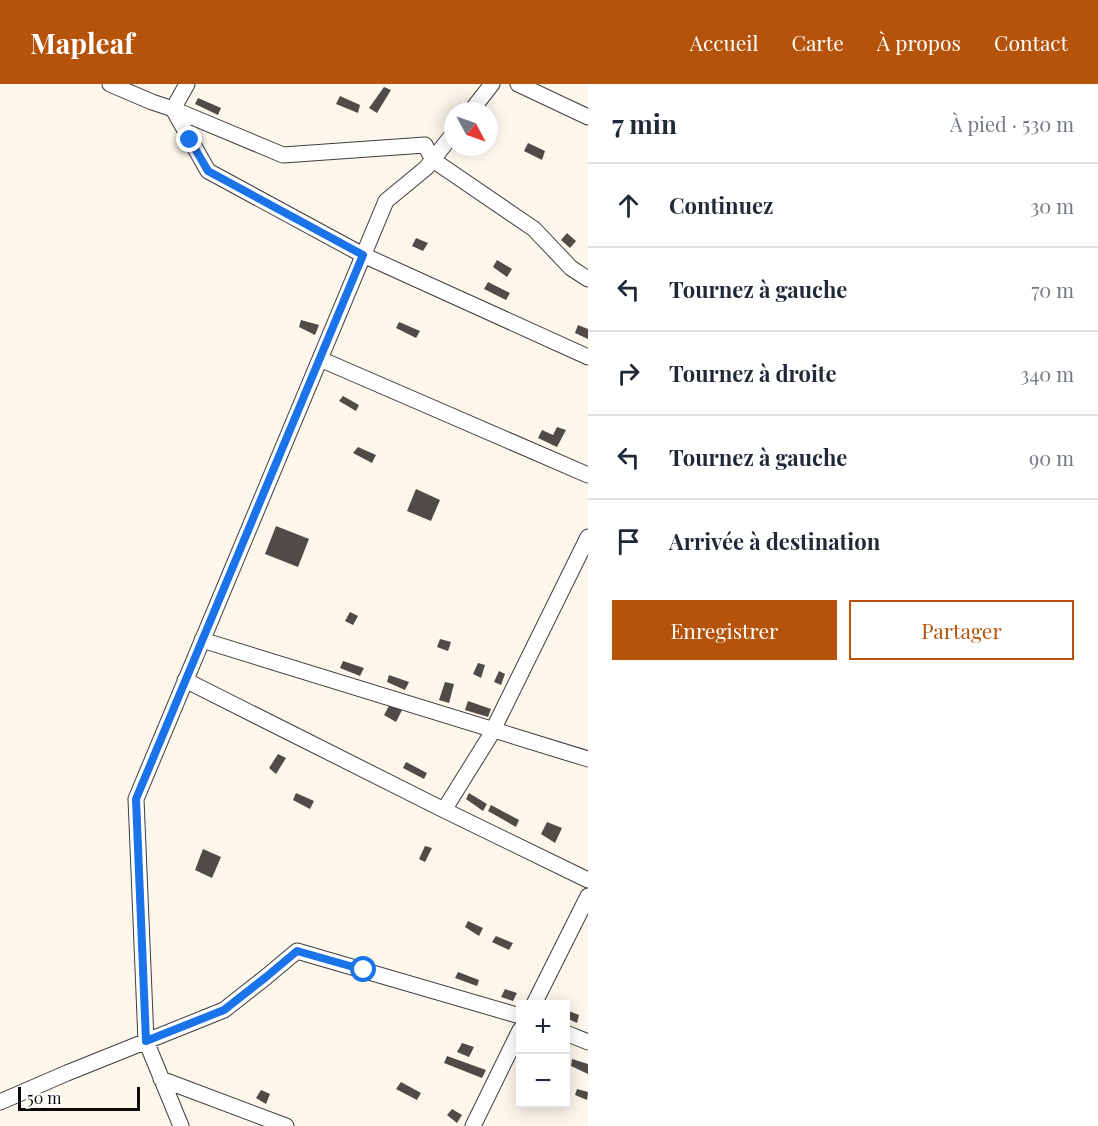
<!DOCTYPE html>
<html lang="fr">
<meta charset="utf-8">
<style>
body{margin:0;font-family:"Playfair Display",serif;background:#f6f6f7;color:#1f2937}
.controls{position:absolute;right:18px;bottom:18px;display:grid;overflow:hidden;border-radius:0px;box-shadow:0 3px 15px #0003}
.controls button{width:54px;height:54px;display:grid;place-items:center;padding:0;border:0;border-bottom:2px solid #e0e1e3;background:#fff;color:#1f2937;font:30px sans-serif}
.compass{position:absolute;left:444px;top:18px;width:54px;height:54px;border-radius:50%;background:#fff;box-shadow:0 3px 15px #0003;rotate:131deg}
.scale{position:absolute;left:18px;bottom:15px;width:122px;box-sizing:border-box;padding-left:6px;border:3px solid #0a0a0a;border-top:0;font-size:16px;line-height:21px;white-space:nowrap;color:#0a0a0a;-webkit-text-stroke:4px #fff;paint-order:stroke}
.stop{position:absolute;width:18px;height:18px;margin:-14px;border:4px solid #1a73e8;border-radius:50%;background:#fff}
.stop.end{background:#1a73e8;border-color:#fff;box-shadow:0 2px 6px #0008}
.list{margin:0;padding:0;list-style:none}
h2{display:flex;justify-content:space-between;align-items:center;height:78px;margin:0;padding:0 24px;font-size:26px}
h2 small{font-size:20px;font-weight:400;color:#747a83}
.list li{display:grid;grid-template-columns:39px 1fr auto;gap:18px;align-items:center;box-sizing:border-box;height:84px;padding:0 24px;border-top:2px solid #e0e1e3}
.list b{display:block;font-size:22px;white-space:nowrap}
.list em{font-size:20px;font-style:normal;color:#747a83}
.actions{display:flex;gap:12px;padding:18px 24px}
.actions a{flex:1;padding:14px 0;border:2px solid #b45309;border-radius:0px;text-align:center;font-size:21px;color:#b45309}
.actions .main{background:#b45309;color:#fff}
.icon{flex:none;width:33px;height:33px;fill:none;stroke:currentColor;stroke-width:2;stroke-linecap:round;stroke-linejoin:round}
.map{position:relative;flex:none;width:588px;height:1042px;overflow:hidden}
header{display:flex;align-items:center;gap:36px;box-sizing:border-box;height:84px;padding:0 30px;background:#b45309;color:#fff}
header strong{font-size:28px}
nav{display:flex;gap:33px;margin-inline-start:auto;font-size:21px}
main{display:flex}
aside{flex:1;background:#fff}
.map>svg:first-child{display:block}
.building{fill:#514b48}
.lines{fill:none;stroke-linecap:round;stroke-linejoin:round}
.street-casing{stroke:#3d3d3d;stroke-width:17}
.street{stroke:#fff;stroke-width:15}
.route{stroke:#1a73e8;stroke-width:8}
</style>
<header>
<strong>Mapleaf</strong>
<nav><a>Accueil</a><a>Carte</a><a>À propos</a><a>Contact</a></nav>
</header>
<main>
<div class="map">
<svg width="588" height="1042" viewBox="0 0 588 1042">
<rect width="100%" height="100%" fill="#fcf6eb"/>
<path class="building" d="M384 3 391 6 377 29 369 24Z
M340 12 360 21 358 29 336 20Z
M198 14 221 24 218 31 195 20Z
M528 59 545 67 542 76 524 67Z
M567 149 576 157 570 164 561 156Z
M416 154 428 159 423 167 412 162Z
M497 176 512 185 507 193 493 183Z
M488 198 510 209 506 216 484 205Z
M301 236 319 241 315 251 299 243Z
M399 238 420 247 416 254 396 244Z
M578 241 588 245V255L575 249Z
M343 312 359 321 356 327 339 317Z
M557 343 566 346 557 363 538 354 542 346 553 351Z
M358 363 376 371 372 379 353 369Z
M416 405 440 416 431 437 407 427Z
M276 442 309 455 298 483 265 470Z
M350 528 358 532 353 541 345 537Z
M440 555 451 558 448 567 437 563Z
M343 577 364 584 360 592 340 584Z
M478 579 485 581 481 594 473 590Z
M499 587 505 590 501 601 494 598Z
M389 591 409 598 405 606 387 598Z
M445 598 454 600 449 619 439 616Z
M468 617 491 625 488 633 465 626Z
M390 620 403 624 396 638 384 631Z
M278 670 286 674 276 690 269 684Z
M406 678 427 689 424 695 403 684Z
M296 709 314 717 310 725 293 716Z
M469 709 487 720 483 727 466 715Z
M491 721 519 736 516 743 488 727Z
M547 738 562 744 555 759 541 750Z
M425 762 432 764 425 778 419 775Z
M203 765 221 773 212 794 195 786Z
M468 837 483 844 479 852 465 843Z
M496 852 513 859 509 866 492 858Z
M458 888 479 896 477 902 455 894Z
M505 905 517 909 513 917 501 913Z
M566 926 579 931 577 939 566 934Z
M462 959 474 963 469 973 457 968Z
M447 972 486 986 482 994 444 979Z
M572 975 588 980V990L571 982Z
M401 998 421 1009 417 1016 396 1005Z
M577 1005 588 1008 587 1016 575 1011Z
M261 1006 270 1010 266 1020 256 1014Z
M452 1025 462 1031 457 1039 447 1031Z"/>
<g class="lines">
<defs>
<path id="street" d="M110 0 152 18 173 25 283 71 425 61 433 76 534 145 571 184 588 195
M187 0 173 25 208 87 363 171 588 273
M518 0 588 33
M471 27 492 0
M320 275 588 391
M202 556 588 675
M185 596 444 726 588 796
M444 726 490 652 588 453
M534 920 588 812
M566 949 588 958
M161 995 286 1042
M0 1018 67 989 224 926 266 893 297 867 520 932
M181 1042 146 957 136 715 386 117 426 84 453 50
M473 1042 520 946"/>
</defs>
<use href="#street" class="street-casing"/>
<use href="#street" class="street"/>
</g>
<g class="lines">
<path class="route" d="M190 56 208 87 363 171 136 715 146 957 224 926 266 893 297 867 364 886"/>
</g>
</svg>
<div class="controls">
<button>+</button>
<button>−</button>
</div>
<svg class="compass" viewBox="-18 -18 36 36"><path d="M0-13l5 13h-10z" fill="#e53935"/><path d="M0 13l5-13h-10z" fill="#747a83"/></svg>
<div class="scale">50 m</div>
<div class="stop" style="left:364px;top:886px"></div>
<div class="stop end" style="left:190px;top:56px"></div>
</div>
<aside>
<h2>7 min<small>À pied · 530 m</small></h2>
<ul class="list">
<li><svg class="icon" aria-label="ahead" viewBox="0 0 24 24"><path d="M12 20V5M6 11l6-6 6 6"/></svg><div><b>Continuez</b></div><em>30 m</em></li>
<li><svg class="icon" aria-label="left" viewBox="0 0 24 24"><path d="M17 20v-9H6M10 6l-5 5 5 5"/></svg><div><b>Tournez à gauche</b></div><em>70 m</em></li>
<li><svg class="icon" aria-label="right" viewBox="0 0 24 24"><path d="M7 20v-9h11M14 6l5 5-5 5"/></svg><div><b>Tournez à droite</b></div><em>340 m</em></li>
<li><svg class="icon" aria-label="left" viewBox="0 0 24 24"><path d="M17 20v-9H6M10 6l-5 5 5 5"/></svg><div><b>Tournez à gauche</b></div><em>90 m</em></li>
<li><svg class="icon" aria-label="arrive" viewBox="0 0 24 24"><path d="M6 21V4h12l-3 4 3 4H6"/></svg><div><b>Arrivée à destination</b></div></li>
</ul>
<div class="actions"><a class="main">Enregistrer</a><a>Partager</a></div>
</aside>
</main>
